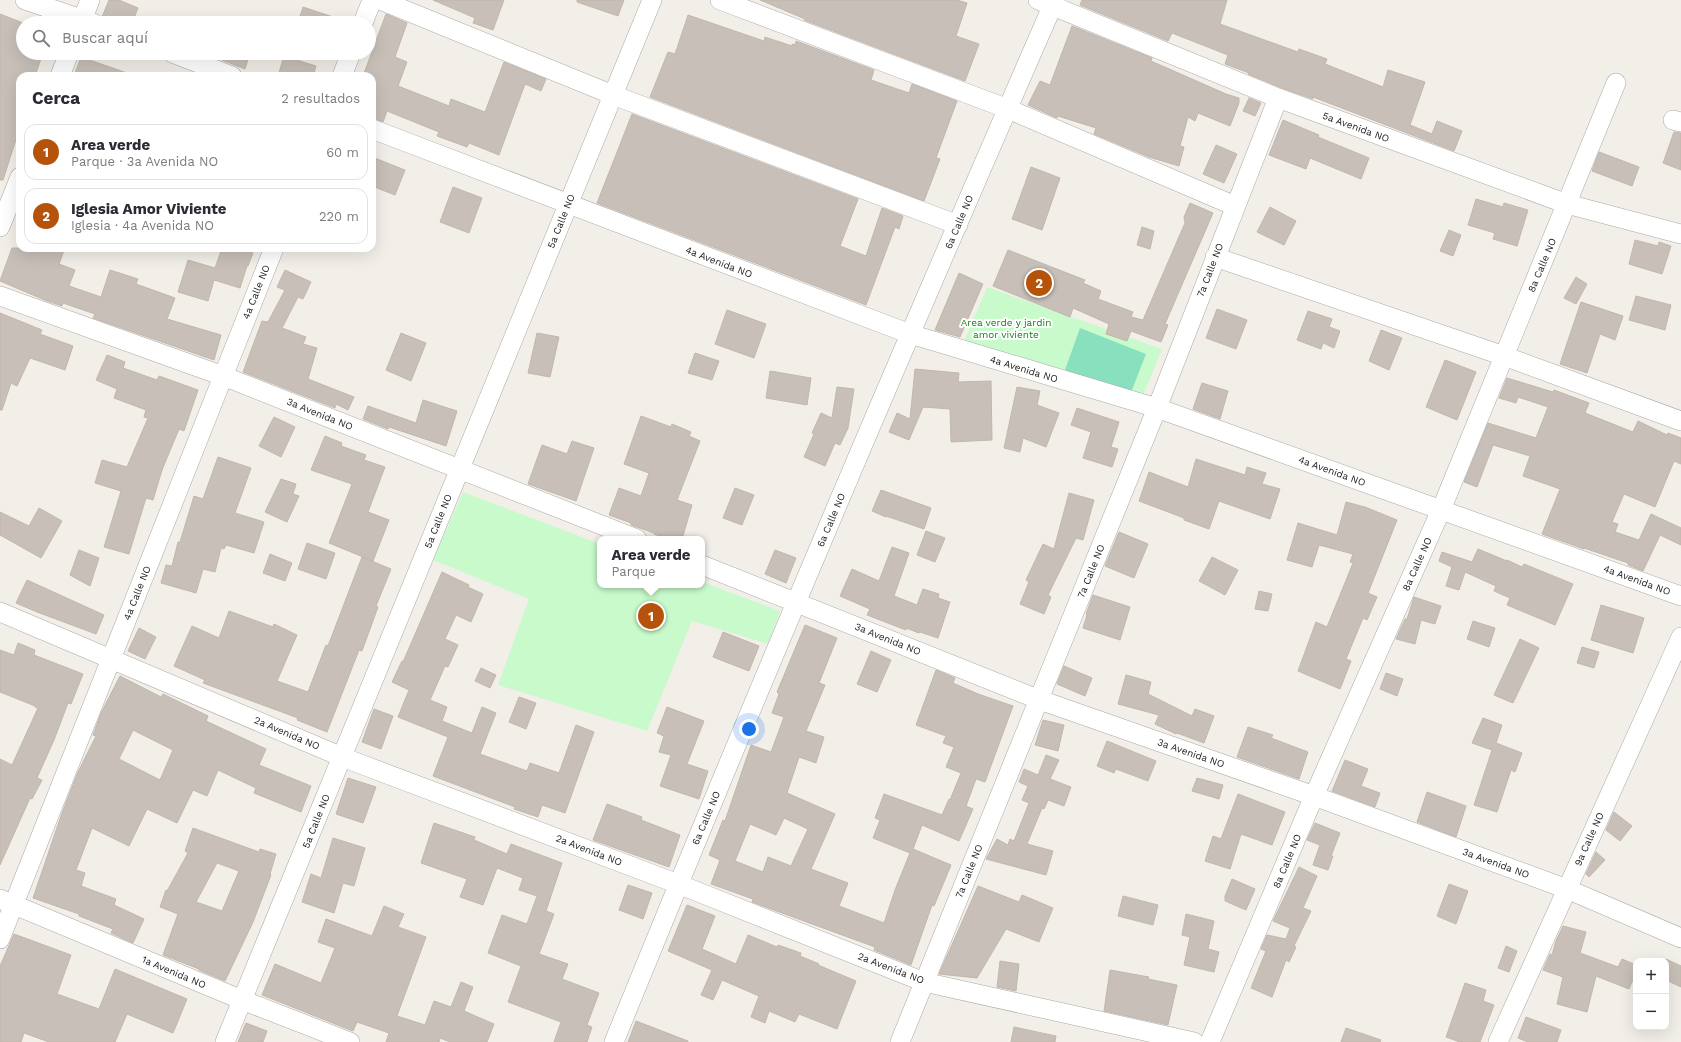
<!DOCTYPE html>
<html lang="es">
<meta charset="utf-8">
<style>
body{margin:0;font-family:"Work Sans",sans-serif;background:#f2f2f3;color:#2b2b33}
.controls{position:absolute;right:12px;bottom:12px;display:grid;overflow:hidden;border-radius:8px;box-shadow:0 4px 16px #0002}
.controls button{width:36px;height:36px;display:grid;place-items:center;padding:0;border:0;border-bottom:1px solid #e1e1e2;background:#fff;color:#2b2b33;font:20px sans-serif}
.you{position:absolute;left:749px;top:729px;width:14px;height:14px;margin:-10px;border:3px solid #fff;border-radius:50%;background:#1a73e8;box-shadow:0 0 0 6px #1a73e833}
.badge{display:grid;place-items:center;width:26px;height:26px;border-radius:50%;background:#b45309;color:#fff;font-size:13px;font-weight:700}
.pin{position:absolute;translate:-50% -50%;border:2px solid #fff;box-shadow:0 1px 4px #0006}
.popup{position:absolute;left:597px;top:536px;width:108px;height:52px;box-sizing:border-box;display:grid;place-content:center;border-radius:8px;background:#fff;filter:drop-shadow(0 1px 3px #0005);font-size:13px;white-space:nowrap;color:#7c7c81}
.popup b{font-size:15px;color:#2b2b33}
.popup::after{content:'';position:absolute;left:50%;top:100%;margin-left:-8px;border:8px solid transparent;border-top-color:#fff}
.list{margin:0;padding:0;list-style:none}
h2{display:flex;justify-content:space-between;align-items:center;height:52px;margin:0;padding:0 16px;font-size:17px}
h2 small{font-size:13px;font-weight:400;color:#7c7c81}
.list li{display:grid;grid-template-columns:26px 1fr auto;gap:12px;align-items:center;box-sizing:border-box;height:56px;margin:0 8px 8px;padding:0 8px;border:1px solid #e1e1e2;border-radius:12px}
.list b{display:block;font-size:15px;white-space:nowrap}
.list p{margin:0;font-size:13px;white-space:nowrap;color:#7c7c81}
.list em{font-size:13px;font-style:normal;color:#7c7c81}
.icon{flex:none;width:22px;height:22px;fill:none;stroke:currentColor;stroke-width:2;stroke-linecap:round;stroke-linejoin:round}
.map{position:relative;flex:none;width:1681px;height:1042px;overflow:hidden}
.search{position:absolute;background:#fff;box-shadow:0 4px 16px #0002;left:16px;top:16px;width:360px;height:44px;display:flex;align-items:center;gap:10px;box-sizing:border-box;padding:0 14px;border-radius:22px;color:#7c7c81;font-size:15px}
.panel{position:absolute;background:#fff;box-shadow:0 4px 16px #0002;left:16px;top:72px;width:360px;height:180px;border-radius:12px}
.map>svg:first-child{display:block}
.park{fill:#c8facc}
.pitch{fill:#88e0be}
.building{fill:#c7bfb8;stroke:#c4b6ab;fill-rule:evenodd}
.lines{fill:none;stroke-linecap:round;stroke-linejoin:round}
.minor-casing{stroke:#a9a9a9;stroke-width:20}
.minor{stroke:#fff;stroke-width:19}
.labels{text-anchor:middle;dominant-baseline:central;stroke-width:4;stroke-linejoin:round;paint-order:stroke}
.street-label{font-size:10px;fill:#222;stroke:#fff}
.park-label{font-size:10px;fill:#0c8416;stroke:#fff}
</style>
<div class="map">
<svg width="1681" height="1042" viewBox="0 0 1681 1042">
<rect width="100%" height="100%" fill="#f2efe9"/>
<path class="park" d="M987 287 1162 349 1139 405 962 347Z
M463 492 600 544V585H702V582L780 611 768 644 692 621 647 731 498 685 529 599 433 560Z"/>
<path class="pitch" d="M1080 328 1146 354 1130 395 1065 370Z"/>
<path class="building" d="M109 0H119L138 8 132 23H109L104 21 102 17Z
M433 0H504L493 30 473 23 475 18Z
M577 0H624L618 16 577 2Z
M760 0H957L967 3 956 36 979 44 965 81 804 20 805 19Z
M1082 0H1227L1220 24 1298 52 1299 49 1327 59 1325 64 1383 87 1388 70 1425 82 1410 125 1432 134 1437 121 1462 131 1454 151 1313 97V99L1282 88 1248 74 1249 73 1225 64 1228 55 1172 33 1168 41 1080 5Z
M303 7 345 21V23H298Z
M0 14 23 23V53H43L35 76H20V127L3 180H0Z
M386 14 407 23 395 57 407 62 398 86 449 106 451 99 485 112 504 62 546 79 541 91 525 84 499 155 469 143 467 147 437 136 439 132 387 111 383 122 372 118V76H363Z
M688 15 764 41 765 37 792 46V44L795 45 796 41 874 70 871 80 909 93 912 84 957 101 936 158 940 159 924 201 650 97 668 52 675 54Z
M1072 26 1152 58 1151 61 1226 94 1239 98V103L1230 126 1198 113 1195 121 1188 117 1180 146 1184 147 1179 166 1149 157 1094 134 1096 128 1058 116 1057 118 1028 105 1040 81 1050 85Z
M204 53H250L245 69Z
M284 56 316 66 313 76H278Z
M81 57 130 74 129 76H74Z
M1249 98 1261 103 1255 116 1243 111Z
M632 114 858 199 840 246 866 256 882 208 903 216 899 229 895 227 866 305 597 203Z
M1283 120 1319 135 1318 137 1369 158 1361 179 1310 158 1306 169 1269 155Z
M1674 132 1681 133V170L1663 163Z
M1216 145 1237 154 1224 183 1203 174Z
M1599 152 1639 167 1632 186 1592 171Z
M372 157 405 170 395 195 372 186Z
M1031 167 1060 178 1042 230 1012 219Z
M453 187 482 198 469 233 440 222Z
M1476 199 1503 207 1504 203 1528 210 1517 246 1493 239 1495 233 1468 225Z
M1190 203 1213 213 1165 324 1168 325 1161 342 1131 331 1127 341 1106 334 1109 324 1073 308 1070 317 993 286 1008 250 1085 280 1083 283 1101 291 1098 299 1133 312 1131 317 1143 320 1185 223 1184 217Z
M1270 207 1296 221 1284 245 1257 232Z
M1142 227 1154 231 1150 249 1137 245Z
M1449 230 1461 235 1453 256 1440 251Z
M1635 240 1658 246 1659 242 1671 246 1662 274 1629 264Z
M12 248H65L59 264 75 270 69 286 101 297 110 270 138 279 136 284 175 298 167 319 221 335 214 360 93 318 95 314 63 303 62 306 47 301 0 281Z
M222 248H239L253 253 248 266H247L240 288 214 280 208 301 178 292 188 260 215 268Z
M285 270 311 282 303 299 298 297 282 328 306 337 303 344 317 348 308 379 354 397 348 410 336 404 335 408 243 372 262 321 268 322 285 290 277 287Z
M959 273 983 284 960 337 935 330Z
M1576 277 1587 284 1576 304 1564 298Z
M1636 296 1671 305 1665 330 1629 320Z
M1581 302 1623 316 1615 340 1600 334 1587 373 1560 364Z
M1217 309 1247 320 1236 349 1206 338Z
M727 310 766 324 754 358 715 344Z
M1308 311 1332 319 1329 327 1340 331 1334 348 1323 343 1321 349 1297 340Z
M0 313 42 330 40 334 73 346 65 370 30 358 17 386 11 383 2 410H0Z
M1381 330 1402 338 1389 370 1369 361Z
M401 333 426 343 411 381 386 370Z
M537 333 559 337 550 377 528 373Z
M695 353 719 361 712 380 688 373Z
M107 355 125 362 123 368 157 380 159 376 198 390 184 431 179 429 162 470 153 500 146 498 129 554 104 547 121 491 95 483 102 460 127 467 148 418 144 417 146 410 114 398 117 389 96 380Z
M1445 360 1476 372 1457 420 1426 407Z
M915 369 959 373 958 382 991 381 992 440 951 442 950 409 923 407 909 440 889 432 897 413 910 419Z
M770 371 811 378 807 405 766 398Z
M1507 378 1553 392 1554 390 1589 403 1585 413 1633 432 1638 421 1667 435 1668 433 1681 438V464L1674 461 1655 507 1624 494 1612 522 1618 524 1615 532 1639 540 1651 514 1681 528V545L1660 535 1643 571 1628 565V563L1584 548V549L1542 534 1560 489 1523 476 1530 456 1493 445 1477 487 1464 482 1488 423 1536 438 1548 407 1518 397 1516 403 1499 398Z
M1202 383 1228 391 1220 419 1193 409Z
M837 387 854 389 848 428 840 445 835 443 825 466 804 457 814 434 812 433 821 413 832 418Z
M1017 387 1040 391 1037 405 1059 413 1046 447 1023 438 1020 452 1004 448Z
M423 400 457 411 446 446 389 427 388 429 363 419 368 406 416 423Z
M1077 408 1119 422 1111 447 1118 449 1112 467 1083 458 1091 432 1071 425Z
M641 416 671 427 672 424 691 432 689 436 700 441 677 500 692 505 682 539H668L654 534V533L631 525V523L609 515 619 488 641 496 649 473 624 464Z
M274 417 295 427 281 457 259 446Z
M325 436 342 443 341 446 366 455 364 460 385 467 368 512 389 520 373 561 329 543 352 484 311 470Z
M572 441 594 448 576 501 528 484 542 445 567 454Z
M218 457 251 468 235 513 264 522 254 553 226 545 224 549 221 548 215 572 203 569 196 593 161 583 166 565 172 566 178 542H180L194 496 203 499Z
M1196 459 1245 475 1247 467 1266 473 1262 484 1280 489 1270 519 1219 501 1209 529 1184 520V518L1139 501 1149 472 1188 487Z
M281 479 296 484 293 494 299 496 287 522 265 512Z
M735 488 754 495 742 525 723 518Z
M881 490 931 508 924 529 886 516V517L872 511Z
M1069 493 1094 500 1083 540 1076 538 1048 595 1051 597 1044 614 1020 604 1029 582 1026 580 1043 544 1054 549Z
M1346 502 1365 507 1397 520 1368 593 1377 597 1367 620 1363 618 1346 659 1351 661 1340 689 1298 671 1316 622 1327 627 1353 563 1350 562 1353 554 1319 545 1312 567 1287 560 1298 523 1337 535Z
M39 508 62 521 41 558 0 535V512L29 526Z
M926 531 945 538 935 562 917 555Z
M1119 532 1148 544 1134 578 1105 566Z
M307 543 335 553 326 579 298 569Z
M892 547 909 553 894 596 917 605 923 589 939 594 938 598 950 602 938 638 920 632 919 633 906 628V630L867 615 870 609 840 596 852 569 879 581Z
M1478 549 1507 561V560L1522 567 1524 564 1573 584 1555 625 1507 605 1510 598 1494 591 1496 586 1465 572 1459 590 1446 586 1452 567 1439 561 1442 552 1472 562Z
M79 550 99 558 90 586 70 575Z
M775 550 796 558 786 583 765 574Z
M270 554 292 563 285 581 263 573Z
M362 557 391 569 376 606 378 607 362 651 359 650 327 732 297 720 298 718 203 683 205 680 174 666 192 626 219 638 229 611 273 627 274 624 297 635 277 681 308 692 326 645 328 646Z
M1212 557 1238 570 1225 595 1199 581Z
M442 572 469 585 468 587 483 594 471 622 456 615 445 639 458 645 448 667 445 666 430 700 447 707 442 721 472 733 482 707 496 713 480 754 527 771 530 763 559 773 576 725 594 732 565 813 542 805 538 817 514 809 515 807 433 776 448 737 398 717 409 690 392 682 402 661 403 662Z
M27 580 104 615 96 634 37 612 16 603Z
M1259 591 1272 594 1268 611 1255 609Z
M1093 595 1130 607 1120 640 1083 628 1087 615 1086 614Z
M1414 597 1441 606 1435 624 1421 620 1415 644 1396 639 1405 619H1407Z
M1601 605 1644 618 1633 653 1591 640Z
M1473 621 1495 628 1489 647 1467 639Z
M805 625 837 638 819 683 825 685 806 731 824 737 816 763 799 757 787 793 835 814 811 869 848 883 839 906 884 923 895 890 910 853 873 838 880 820 875 818 884 794 942 815 949 799 950 800 961 773 946 767 954 747 943 743 946 736 916 725 936 670 955 678 953 683 978 694 1013 706 985 782 976 779 966 806 973 809 959 841 922 825 913 849 951 865 934 906 932 905 911 965 874 950 875 947 752 902 753 899 711 884 720 860 709 855 723 820 725 821 751 745 771 752 784 717 772 713 779 694 777 692ZM784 818 808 829 791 866 768 857 763 872 735 861 750 824 776 835Z
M139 628 156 637 145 659 128 651Z
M723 632 759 646 749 671 713 657Z
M1520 639 1539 648 1513 703 1494 695Z
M18 643 35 650 34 655 83 674 71 704 68 703 54 740 37 778 42 780 32 799 30 798 0 865V759L12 765 38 708 35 707V706L0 692V650L14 655Z
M1582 647 1599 652 1594 668 1577 663Z
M871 651 891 660 877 692 857 684Z
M1064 666 1092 678 1085 696 1057 684Z
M481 668 496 675 490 688 475 681Z
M1386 673 1403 679 1397 696 1380 689Z
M1126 675 1151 682 1148 694 1192 716 1195 709 1214 716 1204 743 1177 733 1176 734 1155 724 1159 715 1118 704Z
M120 676 161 697 163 694 208 716 206 721 266 749 259 765 311 786 301 812 254 793 256 788 218 770 207 796 193 790 177 823 147 809 129 846 92 828 76 870 85 873 81 886 116 899 114 905 144 919 133 943 111 933 113 929 79 916V914L33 898 62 813 78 772 96 736 93 735 101 713ZM133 730 173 750 160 780 119 759Z
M519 697 536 703 526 729 509 722Z
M667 707 704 721 687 764 708 771 699 799 660 786 671 755 659 752 664 736 657 733Z
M374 709 393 716 381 749 362 742Z
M1483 718 1502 725 1496 743 1522 753 1515 772 1511 770 1497 812 1474 805 1492 750 1472 743Z
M1043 720 1064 725 1058 751 1035 745Z
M1248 727 1273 735 1271 738 1308 752 1299 779 1237 757Z
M1107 741 1156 761 1148 781 1116 769 1114 773 1097 766Z
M1046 755 1059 760 1050 779 1071 787 1064 806 1048 800 1044 809 1042 808 1027 844 1053 851 1046 875 986 859 997 839 1008 845 1010 839 1014 841 1029 803 1022 800 1028 786 1019 782 1024 769 1038 775Z
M1345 760 1368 769 1361 786 1380 793 1375 807 1332 791Z
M348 778 376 787 363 823 336 814Z
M1197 778 1223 785 1219 799 1192 791Z
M1427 792 1466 806 1456 837 1417 822Z
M1238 794 1285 812 1272 845 1241 834 1230 869 1205 861 1213 836 1221 839Z
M607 804 642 817 641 820 680 835 669 867 593 840Z
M1614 812 1632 826 1620 841 1606 830Z
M434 823 475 837 474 840 507 854 511 844 562 863 546 911 554 914 539 954 568 964 562 979 599 993 587 1025 592 1027 587 1042H554L561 1022 508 1002 521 966 488 953 502 915 527 924 537 896 519 890 523 878 497 868 483 905 460 897 467 879 421 863Z
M1315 823 1340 833 1331 856H1333L1328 870 1313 865 1320 845 1307 840Z
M193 828 259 852 260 849 276 854 270 874 271 875 253 922 225 981 199 970V969L163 955 178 914 160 907 166 890 167 891 188 853 185 851ZM217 863 239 871 222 911 196 902Z
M333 838 365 848 354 886 343 883 334 913 302 902 311 874 321 878Z
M1596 852 1605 860 1589 877 1586 874Z
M1299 867 1317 876 1303 908 1311 911 1294 946 1296 947 1289 962 1286 960 1272 997 1251 988 1266 951 1261 949 1267 935 1286 939 1290 928 1273 921Z
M1232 879 1255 889 1246 910 1225 901V896Z
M1449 884 1468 891 1456 924 1437 916Z
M628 885 652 893 643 919 619 910Z
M978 886 1019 902 1022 895 1053 908 1039 942 1006 929 977 978 939 974Z
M1123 896 1158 905 1153 925 1118 916Z
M687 905 715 916 702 949 736 964 748 935 777 947 778 945 801 953 800 956 819 964 818 965 856 981 837 1029 799 1014 795 1022 769 1011 765 1023 751 1017 759 996 722 980 713 1000 701 995 712 970 668 951Z
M384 906 404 914 398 927 426 937 397 1016 425 1025 434 1001 451 1007 461 982 473 987 464 1011 494 1024 487 1042H450L440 1038 439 1042H386L389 1033 357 1022 353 1031 262 995 275 964 321 983 335 948 318 942 326 919 372 936Z
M1186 914 1214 921 1208 949 1219 952 1214 972 1184 965 1190 937 1182 935Z
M1563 926 1586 932 1580 953 1618 967 1622 959 1636 965V973L1629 989 1596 976 1587 1012 1557 1004 1563 977 1543 970 1550 954 1552 955 1556 941Z
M14 934 71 955 57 994 99 1009 115 969 187 999 173 1033 127 1014 115 1042H49L24 1033 21 1042H0V966Z
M1506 946 1517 951 1509 972 1498 968Z
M1666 959 1681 966V987L1666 980Z
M1000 961 1019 964 1016 991 997 987Z
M1110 970 1149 977 1148 979 1177 985 1168 1025 1104 1011Z
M1465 983 1486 990 1483 1001 1494 1005 1480 1042H1460L1446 1037Z
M1526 1017 1561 1030 1557 1042H1528L1518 1038Z
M636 1021 688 1041V1042H628Z
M246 1023 267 1031 263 1042H238Z
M1014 1027 1056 1036 1055 1042H1011Z
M1346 1028 1381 1040 1380 1042H1341Z"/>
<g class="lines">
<defs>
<path id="minor" d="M25 0 93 23
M380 0 613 95 958 225
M720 0 1008 109 1235 206
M1038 0 1278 98 1567 204 1681 234
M81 23 90 0
M363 23 372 0
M172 53 232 76
M60 76 69 53
M342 76 351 53
M1673 120 1681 122
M372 129 910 334 1157 408 1681 596
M0 227 20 177
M1215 257 1504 356 1681 421
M0 296 223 376 637 539
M702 565 1040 700 1314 796 1567 889 1681 938
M0 612 342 757 678 884 924 982 1194 1042
M0 899 242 1000 350 1042
M0 939 274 248
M225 1042 652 0
M614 1042C756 693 904 345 1055 0
M900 1042 1157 408 1278 98
M1210 1042 1314 796 1441 510 1616 83
M1498 1042 1681 637"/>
</defs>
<use href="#minor" class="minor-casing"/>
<use href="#minor" class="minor"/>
</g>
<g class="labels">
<g class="street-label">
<text transform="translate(1356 127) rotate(20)">5a Avenida NO</text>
<text transform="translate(561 221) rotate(-68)">5a Calle NO</text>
<text transform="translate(959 222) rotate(-67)">6a Calle NO</text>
<text transform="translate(719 262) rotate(21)">4a Avenida NO</text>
<text transform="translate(1542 265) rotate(-67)">8a Calle NO</text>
<text transform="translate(1210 270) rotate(-69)">7a Calle NO</text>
<text transform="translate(256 292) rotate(-68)">4a Calle NO</text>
<text transform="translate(1024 369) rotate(17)">4a Avenida NO</text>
<text transform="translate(320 414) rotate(22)">3a Avenida NO</text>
<text transform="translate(1332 471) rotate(20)">4a Avenida NO</text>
<text transform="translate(831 520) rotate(-67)">6a Calle NO</text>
<text transform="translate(438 521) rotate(-68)">5a Calle NO</text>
<text transform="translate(1417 564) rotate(-66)">8a Calle NO</text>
<text transform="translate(1091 571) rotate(-68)">7a Calle NO</text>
<text transform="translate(1637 580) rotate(20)">4a Avenida NO</text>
<text transform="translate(137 593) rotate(-68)">4a Calle NO</text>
<text transform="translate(888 639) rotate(22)">3a Avenida NO</text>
<text transform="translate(287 733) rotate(23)">2a Avenida NO</text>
<text transform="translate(1191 753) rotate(19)">3a Avenida NO</text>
<text transform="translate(706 818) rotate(-67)">6a Calle NO</text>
<text transform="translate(316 821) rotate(-68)">5a Calle NO</text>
<text transform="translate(1589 839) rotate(-66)">9a Calle NO</text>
<text transform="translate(589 850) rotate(21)">2a Avenida NO</text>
<text transform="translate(1287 861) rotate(-67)">8a Calle NO</text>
<text transform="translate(1496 863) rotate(20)">3a Avenida NO</text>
<text transform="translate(969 871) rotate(-68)">7a Calle NO</text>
<text transform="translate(891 968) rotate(21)">2a Avenida NO</text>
<text transform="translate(174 972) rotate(23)">1a Avenida NO</text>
</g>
<g class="park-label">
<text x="1006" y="322">Area verde y jardin<tspan x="1006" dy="12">amor viviente</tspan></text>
</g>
</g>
</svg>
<div class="controls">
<button>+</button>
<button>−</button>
</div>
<div class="you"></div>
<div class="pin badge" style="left:651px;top:616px">1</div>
<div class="popup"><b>Area verde</b>Parque</div>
<div class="pin badge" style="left:1039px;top:283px">2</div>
<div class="search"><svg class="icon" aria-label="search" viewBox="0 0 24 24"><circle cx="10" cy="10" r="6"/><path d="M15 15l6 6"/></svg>Buscar aquí</div>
<section class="panel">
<h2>Cerca<small>2 resultados</small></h2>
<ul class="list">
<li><span class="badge">1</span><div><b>Area verde</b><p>Parque · 3a Avenida NO</p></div><em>60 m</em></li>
<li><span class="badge">2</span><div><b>Iglesia Amor Viviente</b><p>Iglesia · 4a Avenida NO</p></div><em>220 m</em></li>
</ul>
</section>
</div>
